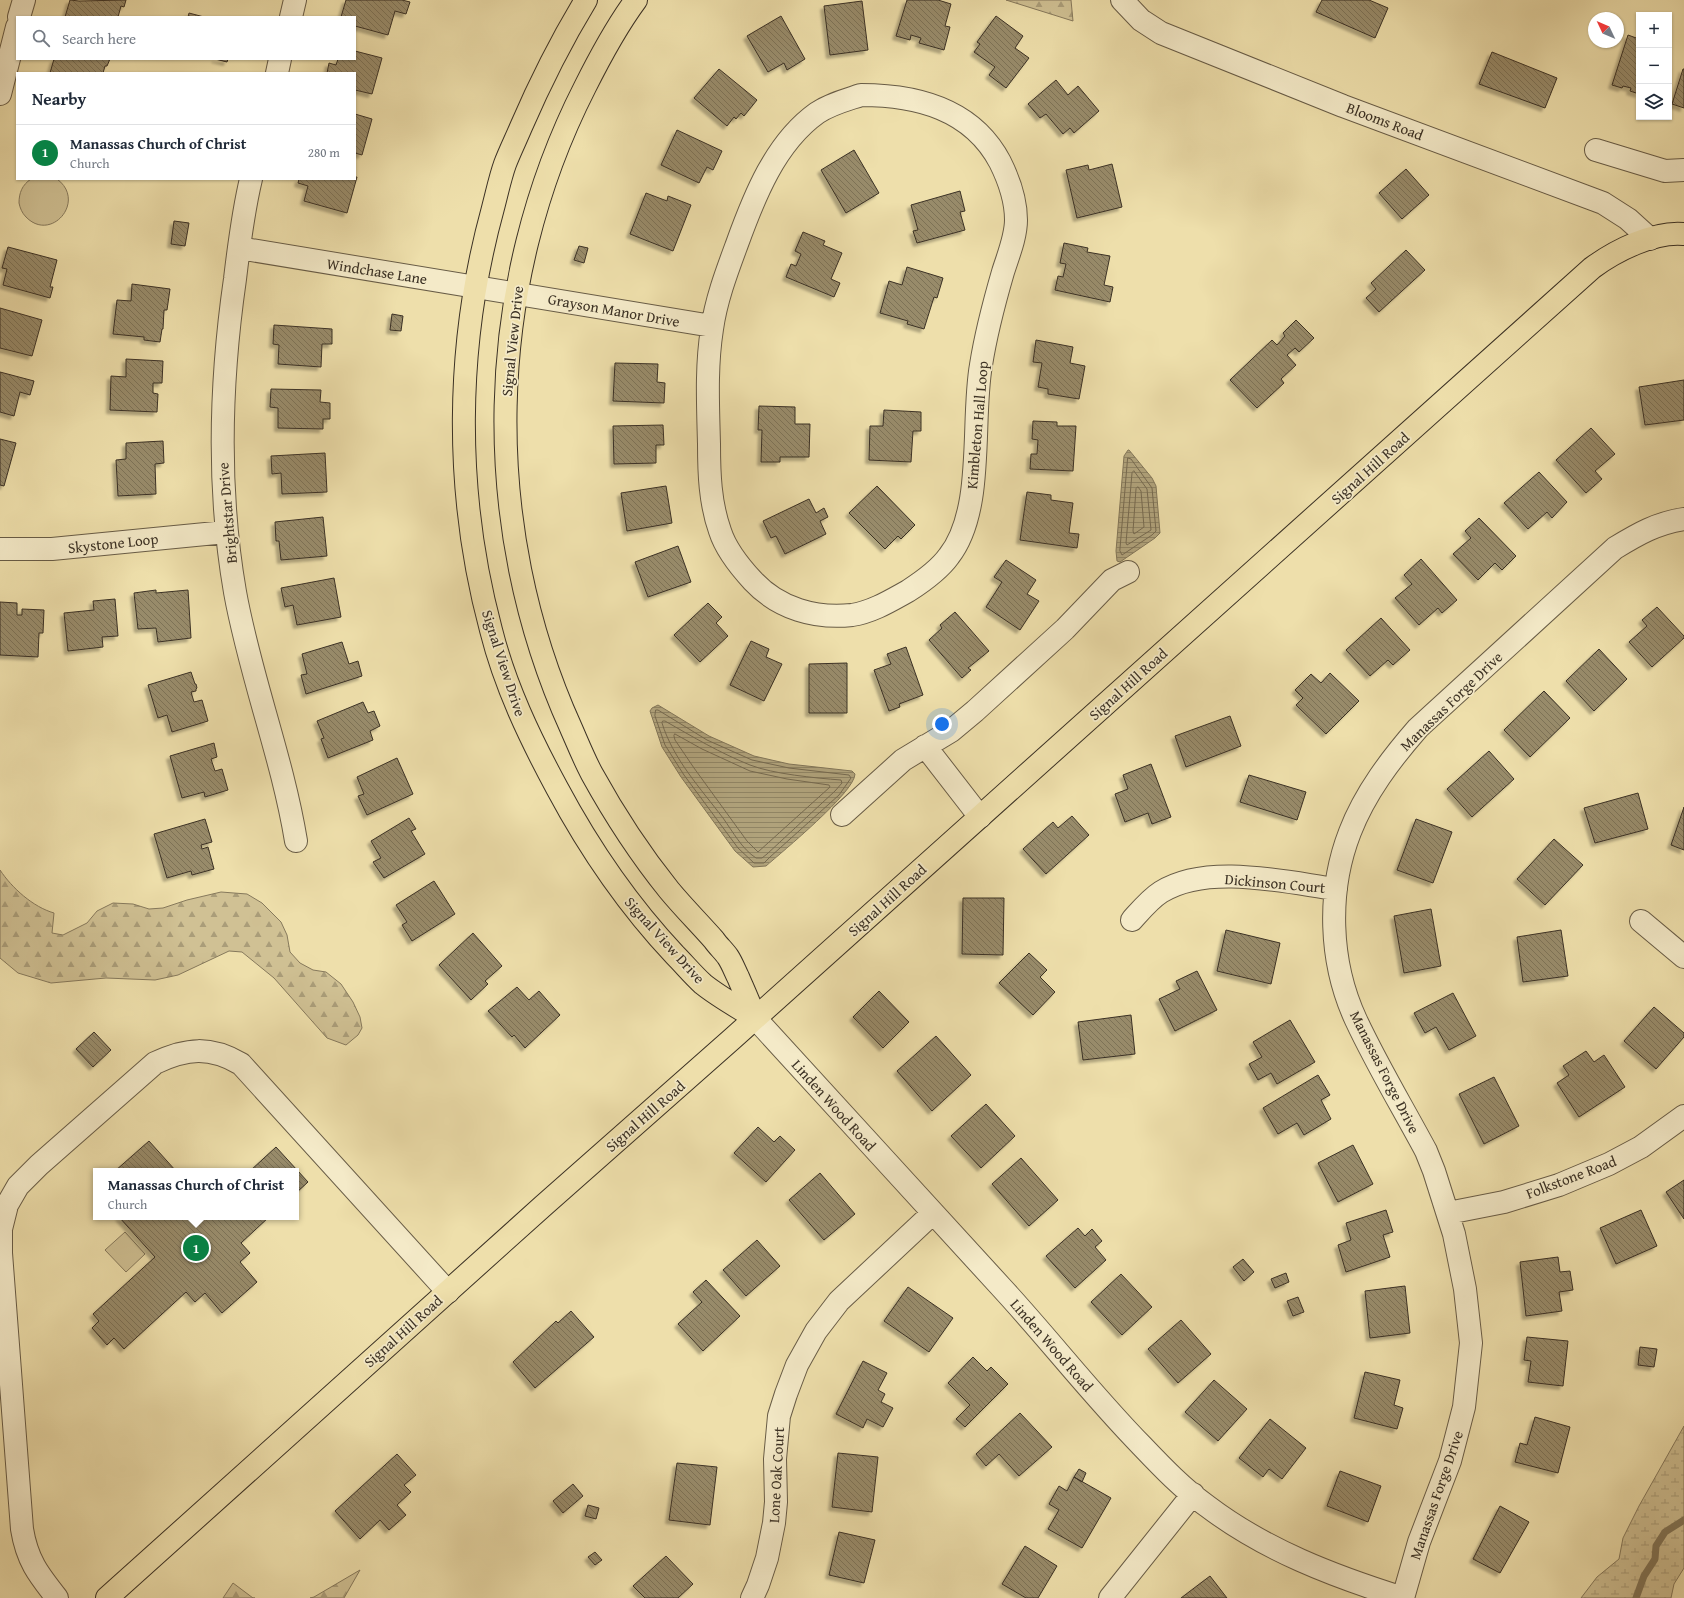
<!DOCTYPE html>
<meta charset="utf-8">
<style>
body{margin:0;font-family:"Gentium Book Plus",serif;background:#f2f2f3;color:#1f2937}
.controls{position:absolute;right:12px;top:12px;display:grid;overflow:hidden;border-radius:0px;box-shadow:0 1px 3px #0004}
.controls button{width:36px;height:36px;display:grid;place-items:center;padding:0;border:0;border-bottom:1px solid #e0e1e3;background:#fff;color:#1f2937;font:20px sans-serif}
.compass{position:absolute;left:1588px;top:12px;width:36px;height:36px;border-radius:50%;background:#fff;box-shadow:0 1px 3px #0004;rotate:314deg}
.you{position:absolute;left:942px;top:724px;width:14px;height:14px;margin:-10px;border:3px solid #fff;border-radius:50%;background:#1a73e8;box-shadow:0 0 0 6px #1a73e833}
.badge{display:grid;place-items:center;width:26px;height:26px;border-radius:50%;background:#0b8043;color:#fff;font-size:13px;font-weight:700}
.pin{position:absolute;translate:-50% -50%;border:2px solid #fff;box-shadow:0 1px 4px #0006}
.popup{position:absolute;left:93px;top:1168px;width:206px;height:52px;box-sizing:border-box;display:grid;place-content:center;border-radius:0px;background:#fff;filter:drop-shadow(0 1px 3px #0005);font-size:13px;white-space:nowrap;color:#747a83}
.popup b{font-size:15px;color:#1f2937}
.popup::after{content:'';position:absolute;left:50%;top:100%;margin-left:-8px;border:8px solid transparent;border-top-color:#fff}
.list{margin:0;padding:0;list-style:none}
h2{display:flex;justify-content:space-between;align-items:center;height:52px;margin:0;padding:0 16px;font-size:17px}
h2 small{font-size:13px;font-weight:400;color:#747a83}
.list li{display:grid;grid-template-columns:26px 1fr auto;gap:12px;align-items:center;box-sizing:border-box;height:56px;padding:0 16px;border-top:1px solid #e0e1e3}
.list b{display:block;font-size:15px;white-space:nowrap}
.list p{margin:0;font-size:13px;white-space:nowrap;color:#747a83}
.list em{font-size:13px;font-style:normal;color:#747a83}
.icon{flex:none;width:22px;height:22px;fill:none;stroke:currentColor;stroke-width:2;stroke-linecap:round;stroke-linejoin:round}
.map{position:relative;flex:none;width:1684px;height:1598px;overflow:hidden}
.search{position:absolute;background:#fff;box-shadow:0 1px 3px #0004;left:16px;top:16px;width:340px;height:44px;display:flex;align-items:center;gap:10px;box-sizing:border-box;padding:0 14px;border-radius:0px;color:#747a83;font-size:15px}
.panel{position:absolute;background:#fff;box-shadow:0 1px 3px #0004;left:16px;top:72px;width:340px;height:108px;border-radius:0px}
.map>svg:first-child{display:block}
.forest{fill:url(#forest-firs);stroke:#86795c}
.wetland{fill:url(#wetland-marsh);stroke:#86795c}
.park{fill:#d0c194;stroke:#86795c}
.water{fill:url(#water-rules);stroke:#827659}
.lines{fill:none;stroke-linecap:round;stroke-linejoin:round}
.shore{stroke:#766a50;stroke-width:1}
.stream{stroke:#827659;stroke-width:7}
.building{fill:url(#building-back-hatch);stroke:#3b3124;filter:url(#shadow)}
.minor-casing{stroke:#685c46;stroke-width:24}
.major-casing{stroke:#3b3124;stroke-width:24}
.minor{stroke:#f4eac8;stroke-width:22}
.major{stroke:#eedfab;stroke-width:22}
.labels{text-anchor:middle;dominant-baseline:central;stroke-width:3.5;stroke-linejoin:round;paint-order:stroke}
.street-label{font-size:15px;fill:#3b3124;stroke:#f4eac8}
</style>
<div class="map">
<svg width="1684" height="1598" viewBox="0 0 1684 1598">
<defs>
<pattern id="forest-firs" width="22" height="20" patternUnits="userSpaceOnUse"><rect width="22" height="20" fill="#d0c194"/><path d="M5 1l3.5 6h-7zM16 11l3.5 6h-7z" fill="#aa9d79"/></pattern>
<pattern id="wetland-marsh" width="20" height="14" patternUnits="userSpaceOnUse"><rect width="20" height="14" fill="#d0c194"/><path d="M1 5h8M5 5V1M11 12h8M15 12V8" fill="none" stroke="#aa9d79"/></pattern>
<pattern id="water-rules" width="6" height="5" patternUnits="userSpaceOnUse"><rect width="6" height="5" fill="#b1a47d"/><path d="M0 2.5h6" fill="none" stroke="#918666"/></pattern>
<pattern id="building-back-hatch" width="6" height="6" patternUnits="userSpaceOnUse"><rect width="6" height="6" fill="#988b6a"/><path d="M-1 5l2 2M0 0l6 6M5-1l2 2" fill="none" stroke="#7d7257"/></pattern>
<filter id="shadow"><feDropShadow dx="-3.5" dy="3.5" stdDeviation="1" flood-color="#0004"/></filter>
</defs>
<rect width="100%" height="100%" fill="#eedfab"/>
<filter id="stains"><feTurbulence type="fractalNoise" baseFrequency=".005" numOctaves="4"/><feColorMatrix values="0 0 0 0 .2 0 0 0 0 .09 0 0 0 0 .02 0 0 0 .5 -.17"/></filter>
<radialGradient id="worn" r=".72"><stop offset=".6" stop-color="#630" stop-opacity="0"/><stop offset="1" stop-color="#630" stop-opacity=".3"/></radialGradient>
<path class="forest" d="M1006 0H1071L1073 21Z
M0 870C12 888 33 907 54 913L52 933 63 935 87 923 97 911 113 903 133 904 149 909 163 908 187 900 221 892 247 894 262 903 281 922 287 935 290 952 300 963 313 970 326 972 341 984 353 1002 360 1017 362 1028 358 1035 346 1045 327 1038 274 978 242 952 229 951 178 975 155 980 106 978 51 983 18 973 0 958Z
M360 1570 344 1598H310L314 1597Z
M233 1583 253 1598H255H223Z"/>
<path class="wetland" d="M1684 1426V1568L1674 1584 1671 1598H1581L1597 1577 1619 1559 1623 1538 1639 1506Z"/>
<path class="park" d="M31 179H57C87 201 51 243 26 217 22 213 20 208 19 203 19 193 22 185 31 179Z
M125 1232 145 1254 126 1272 105 1250Z"/>
<path class="water" d="M1128 450H1129L1152 478 1156 486 1160 533 1155 538 1120 562 1117 561 1116 551 1124 456Z
M658 705 709 736 754 756 789 764 852 771 855 774C855 792 782 852 766 866L753 867 735 851 681 777 662 747 650 711 652 708Z"/>
<g class="lines">
<path class="shore" d="M1128 458 1131 459 1152 488 1156 531 1152 535 1122 555 1120 551Z
M1134 471 1147 489 1151 530 1127 545 1126 543 1132 473Z
M1138 487 1141 491 1144 527 1134 534 1133 531 1136 489Z
M656 710H658L707 740 752 760 789 768 849 775 851 778 839 795 770 857 764 863H754L738 848 684 775 665 745 655 716Z
M663 721H665C693 737 720 753 750 765 773 774 815 778 841 780L842 783 835 791 767 854 762 858H756C742 849 733 832 723 818 701 789 673 759 662 723Z
M675 734 702 749 750 771 787 779 829 785 830 787 758 852 747 841 694 768 675 740 674 736Z"/>
<path class="stream" d="M1636 1598 1644 1576 1655 1559 1656 1546 1665 1532 1684 1520"/>
</g>
<path class="building" d="M70 0 79 1 126 0 124 7 121 6 118 17H65Z
M346 0H402L410 2 406 14 395 11 388 35 355 26V17H341Z
M907 0H938L951 4 945 26 950 27 944 50 919 43 921 38 911 35 910 40 896 36Z
M1322 0H1369L1388 8 1375 38 1316 12Z
M862 1 868 50 830 55 824 6Z
M189 13 204 17H188Z
M781 16 805 59 787 70 784 63 768 72 747 36Z
M996 16 1023 36 1015 48 1029 58 1006 88 989 75 995 67 974 52 980 44 977 42Z
M1628 35 1639 39V94L1630 91 1631 88 1623 86 1622 88 1612 85Z
M355 51 382 58 372 94 355 90V73H327L329 63 336 65 338 59H355Z
M1492 52 1557 78 1545 108 1479 84Z
M54 59H110L107 66H105L103 73H50Z
M215 59H228L227 62Z
M719 69 757 100 744 116 741 113 736 119 734 117 727 126 694 98Z
M1683 69H1684V108L1672 104Z
M1056 80 1068 95 1078 86 1099 111 1074 133 1070 128 1063 134 1046 114 1040 118 1028 104Z
M355 114 372 119 362 155 355 153Z
M677 130 722 151 713 170 707 167 699 183 661 165Z
M854 150 879 193 846 213 821 170Z
M1112 164 1122 207 1077 218 1066 170 1088 165 1089 170Z
M1406 169 1429 195 1402 219 1379 193Z
M355 177H357L347 213 304 201 308 186 298 183 299 179H355Z
M960 191 965 211 960 212 965 230 917 243 913 231 918 230 911 205Z
M646 193 667 201 668 196 691 205 673 251 630 234Z
M174 221 189 223 185 246 171 244Z
M803 232 825 241 823 245 842 253 831 279 840 283 834 297 786 277 791 264 796 266 801 254 795 251Z
M1064 243 1088 248 1087 252 1110 256 1104 285 1113 287 1110 302 1055 290 1058 276 1063 277 1066 264 1060 263Z
M579 246 588 248 584 263 574 260Z
M8 247 57 260 50 287H53L50 298 3 285 7 269 2 268Z
M1406 250 1425 270 1379 312 1366 298 1376 289 1371 283Z
M907 267 943 278 937 298 934 297 924 329 907 324 908 321 880 313 889 281 902 285Z
M132 284 170 289 167 310H164L163 329H162L160 342 144 340V337L113 334 117 300 131 301Z
M0 308 42 320 32 356 0 348Z
M392 314 403 316 401 331 390 330Z
M1296 320 1314 338 1299 352 1295 348 1287 355 1296 365 1281 379 1284 383 1257 408 1230 380 1272 340 1277 345 1285 336 1283 333Z
M274 325 332 329V344H322L321 367 278 364 279 345 273 344Z
M1036 340 1073 347 1070 363 1085 366 1079 399 1048 394V389L1038 387 1042 363 1033 362Z
M126 359 163 361 162 383H153V393L158 394 157 412 110 410 111 376 126 377Z
M615 363 658 364 657 382 665 383 664 403 613 401Z
M0 372 34 381 30 395 20 392 14 416 0 412Z
M1684 380V420L1645 425 1639 387Z
M271 389 321 390 320 402 330 403V419H323V429L278 428V408L270 407Z
M759 406 795 407V424H810L809 457H780V462H761L762 430H758Z
M884 410 921 412V431H913L911 462 869 460 870 426H883Z
M1033 421 1057 422V426H1076L1073 471 1030 469 1031 454H1037L1038 440 1032 439Z
M663 425 664 445H656V463L614 464 613 426Z
M1591 428 1615 454 1595 471 1602 479 1586 493 1556 460Z
M0 439 16 443 4 486 0 485Z
M163 441 164 463 155 464 156 494 118 496 116 460 126 459V443Z
M325 453 327 492 282 494 281 473 272 474 271 456Z
M1539 472 1567 502 1552 518 1547 512 1528 529 1504 503Z
M666 486 672 523 627 531 621 493Z
M877 486 915 525 901 539 898 536 885 549 849 513Z
M1027 492 1051 495V500L1073 503 1069 533 1079 534 1077 548 1020 540Z
M809 499 816 513 824 508 828 517 820 521 826 534 785 554 776 536 771 538 763 521Z
M323 517 327 556 281 560 279 541H276L275 522Z
M1479 518 1516 556 1502 570 1495 563 1478 580 1453 554 1471 538 1465 531Z
M678 546 691 582 648 597 635 562Z
M1421 559 1457 600 1442 613 1438 608 1419 625 1395 598 1412 584 1404 575Z
M1006 560 1036 580 1027 594 1039 601 1020 630 986 607 1002 582 994 577Z
M334 578 341 617 297 625 293 605 285 607 281 588Z
M156 590V593L188 590 191 638 158 642 156 628 138 629 134 593Z
M115 599 118 636 102 637 103 647 68 651 64 613 94 610 93 601Z
M0 602 17 603V615H22V609L44 610 43 633H39L38 657 0 655Z
M708 603 722 617 716 623 728 636 700 662 674 635Z
M1657 607 1684 636V638L1652 667 1629 642 1647 626 1642 620Z
M955 612 989 651 968 668 971 670 962 678 929 640 942 628 940 625Z
M1381 618 1410 650 1393 665 1388 660 1370 676 1346 650Z
M751 641 769 649 766 657 782 664 764 701 730 685Z
M342 642 349 664 358 661 362 676 306 694 301 675 307 674 302 654Z
M906 647 923 695 899 704 900 707 889 711 874 670 891 664 887 654Z
M1599 649 1627 679 1594 711 1566 681Z
M847 663V713H809V664Z
M191 672 195 684H196L197 688 196 689V691L191 692 194 702 202 700 208 721 172 732 167 715 158 718 148 685Z
M1330 673 1359 701 1326 734 1296 705 1303 698 1295 690 1311 674 1321 683Z
M1544 691 1570 718 1530 757 1504 730Z
M363 702 368 713 374 711 380 726 370 731 373 740 328 758 321 739 324 738 317 721Z
M1230 716 1241 746 1186 767 1175 736Z
M214 743 217 757 211 759 215 771 222 769 228 790 205 797 204 792 182 798 170 756Z
M1489 751 1514 779 1472 817 1447 789Z
M397 758 413 794 367 815 358 796 364 794 357 777Z
M1151 764 1171 817 1152 824 1148 813 1125 822 1115 794 1128 789 1123 775Z
M1249 775 1306 792 1297 820 1240 802Z
M1638 793 1648 829 1595 843 1584 808Z
M1684 807V850L1671 845Z
M1072 816 1089 835 1046 874 1023 849 1053 822 1058 828Z
M409 818 416 829 411 831 425 854 384 878 373 862 381 858 371 841Z
M205 819 212 842 201 845 202 849 208 847 214 869 192 875 191 871 167 878 154 834Z
M1416 819 1452 832 1433 883 1397 870Z
M1554 839 1583 865 1545 905 1517 879Z
M434 881 455 914 412 941 402 925 407 922 396 905Z
M963 898H1004L1003 955 962 954Z
M1431 909 1441 966 1404 973 1394 916Z
M1226 930 1280 943 1271 984 1217 971Z
M1561 930 1568 976 1523 982 1517 937Z
M473 933 502 966 485 981 488 984 471 1000 439 965Z
M1029 953 1047 970 1040 977 1055 992 1033 1015 999 983Z
M1197 971 1217 1010 1175 1031 1159 999 1180 989 1176 981Z
M517 987 529 1000 539 991 560 1015 525 1048 514 1035 512 1037 488 1011Z
M879 991 909 1022 883 1048 853 1017Z
M1453 993 1476 1036 1449 1050 1436 1027 1425 1033 1414 1013Z
M1654 1007 1684 1033V1037L1656 1069 1624 1041Z
M1131 1015 1135 1054 1083 1060 1078 1022Z
M1290 1020 1315 1062 1277 1084 1271 1073 1258 1080 1249 1064 1262 1057 1253 1042Z
M94 1032 111 1050 93 1067 76 1049Z
M936 1036 971 1075 932 1111 897 1071Z
M1586 1051 1594 1062 1604 1055 1625 1087 1579 1117 1557 1083 1569 1075 1563 1066Z
M1318 1075 1330 1095 1321 1100 1331 1119 1304 1135 1297 1123 1278 1134 1263 1108Z
M1494 1077 1519 1126 1484 1144 1459 1094Z
M986 1104 1015 1136 981 1168 951 1136Z
M758 1127 774 1142 780 1136 795 1150 766 1182 734 1153Z
M149 1141 176 1171H115Z
M1353 1145 1373 1184 1338 1202 1318 1163Z
M276 1147 308 1182 296 1193V1171H250Z
M1021 1158 1058 1200 1029 1226 992 1184Z
M820 1173 855 1214 824 1240 789 1200Z
M1684 1180V1219L1666 1192Z
M1386 1210 1393 1232 1383 1235 1390 1257 1346 1272 1338 1245 1351 1240 1346 1223Z
M1641 1210 1657 1246 1616 1264 1600 1228Z
M119 1217H269L241 1243 250 1253 240 1262 257 1282 222 1313 205 1293 195 1302 186 1292 124 1349 114 1338 107 1345 92 1328 99 1321 93 1314 155 1257Z
M1078 1228 1085 1236 1092 1229 1102 1241 1095 1247 1106 1260 1075 1288 1046 1256Z
M757 1240 780 1266 746 1296 723 1270Z
M1558 1257 1560 1272 1570 1271 1573 1290 1559 1292 1562 1311 1526 1316 1520 1262Z
M1243 1259 1254 1272 1244 1281 1233 1267Z
M1286 1273 1289 1282 1275 1288 1271 1279Z
M1121 1274 1152 1307 1122 1335 1091 1302Z
M706 1280 740 1316 703 1351 678 1324 702 1302 693 1292Z
M1405 1286 1410 1333 1370 1338 1365 1291Z
M908 1287 953 1318 929 1352 884 1321Z
M1298 1297 1304 1312 1293 1316 1287 1301Z
M571 1311 594 1337 535 1388 513 1362 556 1321 558 1323Z
M1181 1320 1211 1354 1178 1383 1148 1349Z
M1527 1337 1568 1341 1563 1386 1528 1382 1531 1361 1524 1360Z
M1640 1347 1657 1349 1654 1367 1638 1365Z
M973 1357 987 1371 991 1367 1008 1384 965 1427 956 1419 970 1405 948 1383Z
M863 1361 887 1373 878 1390 885 1394 881 1402 893 1408 883 1427 867 1419 863 1428 836 1414Z
M1365 1372 1400 1380 1394 1405 1403 1408 1397 1429 1354 1418Z
M1214 1380 1247 1409 1218 1441 1185 1412Z
M1020 1413 1052 1447 1019 1476 999 1454 986 1466 976 1454Z
M1535 1417 1570 1427 1558 1473 1515 1462 1520 1443 1527 1445Z
M1270 1419 1306 1448 1282 1479 1269 1469 1263 1477 1239 1458Z
M838 1453 878 1457 872 1512 832 1507Z
M397 1454 416 1475 404 1485 411 1492 397 1505 406 1515 389 1530 380 1520 360 1539 335 1511Z
M677 1463 717 1467 710 1525 669 1520Z
M1079 1469 1086 1473 1082 1482 1074 1477Z
M1340 1471 1381 1486 1368 1522 1327 1506Z
M1074 1477 1111 1498 1082 1548 1048 1529 1059 1510 1049 1504 1059 1486 1067 1491Z
M573 1484 583 1496 563 1513 553 1501Z
M588 1505 599 1508 596 1519 585 1516Z
M1500 1506 1529 1522 1500 1573 1473 1559Z
M839 1532 875 1540 864 1583 829 1575Z
M1025 1546 1057 1566 1038 1598H1026L1002 1584Z
M595 1552 602 1560 595 1565 588 1557Z
M666 1556 693 1584 678 1598H645L633 1586Z
M1210 1576 1227 1598H1181Z"/>
<g class="lines">
<defs>
<path id="minor" d="M1122 0 1141 20 1161 33 1343 106 1603 203 1628 219 1650 239
M19 17 24 0
M291 17 295 0
M277 73 280 59
M0 94 17 27
M861 95C917 95 972 109 1000 162 1009 180 1016 199 1016 220 1016 237 1008 256 1003 272 994 303 986 333 981 365 971 421 985 510 949 556 939 570 922 582 908 591 890 601 872 612 852 615 816 619 779 609 753 581 740 567 726 550 720 531 710 503 709 473 709 444 708 405 706 367 712 329 716 300 727 271 737 244 754 197 775 143 817 113 830 104 846 100 861 95Z
M1596 150 1665 171 1684 170
M251 179C243 212 239 245 235 279 220 383 217 488 235 592 250 676 282 756 296 841
M239 248 712 326
M0 549H52L226 532
M925 746 980 817
M842 815 903 760 951 731 975 711 1065 629 1112 580 1128 572
M1132 920C1141 910 1150 899 1161 892 1207 863 1284 882 1336 889
M1641 921 1684 957
M755 1018C837 1108 919 1197 1001 1287 1049 1339 1092 1395 1142 1446 1162 1467 1183 1489 1207 1506 1265 1550 1333 1576 1403 1598
M1448 1213 1504 1202 1559 1185 1609 1164 1641 1147 1684 1116
M57 1598C38 1574 27 1560 22 1529L1 1253V1229L7 1205 18 1186 39 1165 155 1063C187 1048 210 1046 241 1064L448 1292
M752 1598 758 1585 767 1558 774 1523 776 1502 775 1459 779 1416 786 1394 797 1365 816 1331 839 1301 933 1213
M1110 1598 1193 1494
M1403 1598 1419 1542 1450 1461 1464 1407 1471 1343 1465 1289 1454 1234 1434 1171 1426 1151C1403 1108 1377 1065 1356 1020 1329 962 1327 891 1350 832 1365 793 1391 759 1418 728L1615 548C1638 534 1657 523 1684 519"/>
<path id="major" d="M586 0C561 41 540 83 521 127 516 139 510 151 505 164 500 178 497 193 493 208 455 346 454 492 491 630 505 686 530 738 557 788 589 848 628 905 675 955 684 964 693 975 703 984 719 997 738 1007 755 1018
M636 0C616 27 600 57 585 87 484 285 479 525 571 728 578 744 584 759 592 774 614 814 640 854 669 890 683 907 699 923 714 940 718 946 724 951 728 957 732 963 735 971 738 977 744 991 750 1004 755 1018
M107 1598 543 1206 732 1039 1592 268C1615 251 1654 231 1684 234"/>
</defs>
<use href="#minor" class="minor-casing"/>
<use href="#major" class="major-casing"/>
<use href="#minor" class="minor"/>
<use href="#major" class="major"/>
</g>
<g class="labels">
<g class="street-label">
<text transform="translate(1385 121) rotate(21)">Blooms Road</text>
<text transform="translate(377 271) rotate(9)">Windchase Lane</text>
<text transform="translate(614 310) rotate(10)">Grayson Manor Drive</text>
<text transform="translate(512 341) rotate(-84)">Signal View Drive</text>
<text transform="translate(977 425) rotate(-85)">Kimbleton Hall Loop</text>
<text transform="translate(1370 468) rotate(-42)">Signal Hill Road</text>
<text transform="translate(227 513) rotate(-95)">Brightstar Drive</text>
<text transform="translate(113 543) rotate(-6)">Skystone Loop</text>
<text transform="translate(504 663) rotate(72)">Signal View Drive</text>
<text transform="translate(1128 684) rotate(-42)">Signal Hill Road</text>
<text transform="translate(1451 701) rotate(-44)">Manassas Forge Drive</text>
<text transform="translate(1275 883) rotate(5)">Dickinson Court</text>
<text transform="translate(887 900) rotate(-42)">Signal Hill Road</text>
<text transform="translate(665 940) rotate(48)">Signal View Drive</text>
<text transform="translate(1385 1072) rotate(63)">Manassas Forge Drive</text>
<text transform="translate(834 1105) rotate(48)">Linden Wood Road</text>
<text transform="translate(645 1116) rotate(-41)">Signal Hill Road</text>
<text transform="translate(1571 1177) rotate(-21)">Folkstone Road</text>
<text transform="translate(403 1331) rotate(-42)">Signal Hill Road</text>
<text transform="translate(1052 1345) rotate(49)">Linden Wood Road</text>
<text transform="translate(776 1475) rotate(-87)">Lone Oak Court</text>
<text transform="translate(1436 1495) rotate(-71)">Manassas Forge Drive</text>
</g>
</g>
<rect width="100%" height="100%" filter="url(#stains)"/>
<rect width="100%" height="100%" fill="url(#worn)"/>
</svg>
<div class="controls">
<button>+</button>
<button>−</button>
<button><svg class="icon" aria-label="layers" viewBox="0 0 24 24"><path d="M12 4l9 5-9 5-9-5zM3 14l9 5 9-5"/></svg></button>
</div>
<svg class="compass" viewBox="-18 -18 36 36"><path d="M0-13l5 13h-10z" fill="#e53935"/><path d="M0 13l5-13h-10z" fill="#747a83"/></svg>
<div class="you"></div>
<div class="pin badge" style="left:196px;top:1248px">1</div>
<div class="popup"><b>Manassas Church of Christ</b>Church</div>
<div class="search"><svg class="icon" aria-label="search" viewBox="0 0 24 24"><circle cx="10" cy="10" r="6"/><path d="M15 15l6 6"/></svg>Search here</div>
<section class="panel">
<h2>Nearby<small></small></h2>
<ul class="list">
<li><span class="badge">1</span><div><b>Manassas Church of Christ</b><p>Church</p></div><em>280 m</em></li>
</ul>
</section>
</div>
